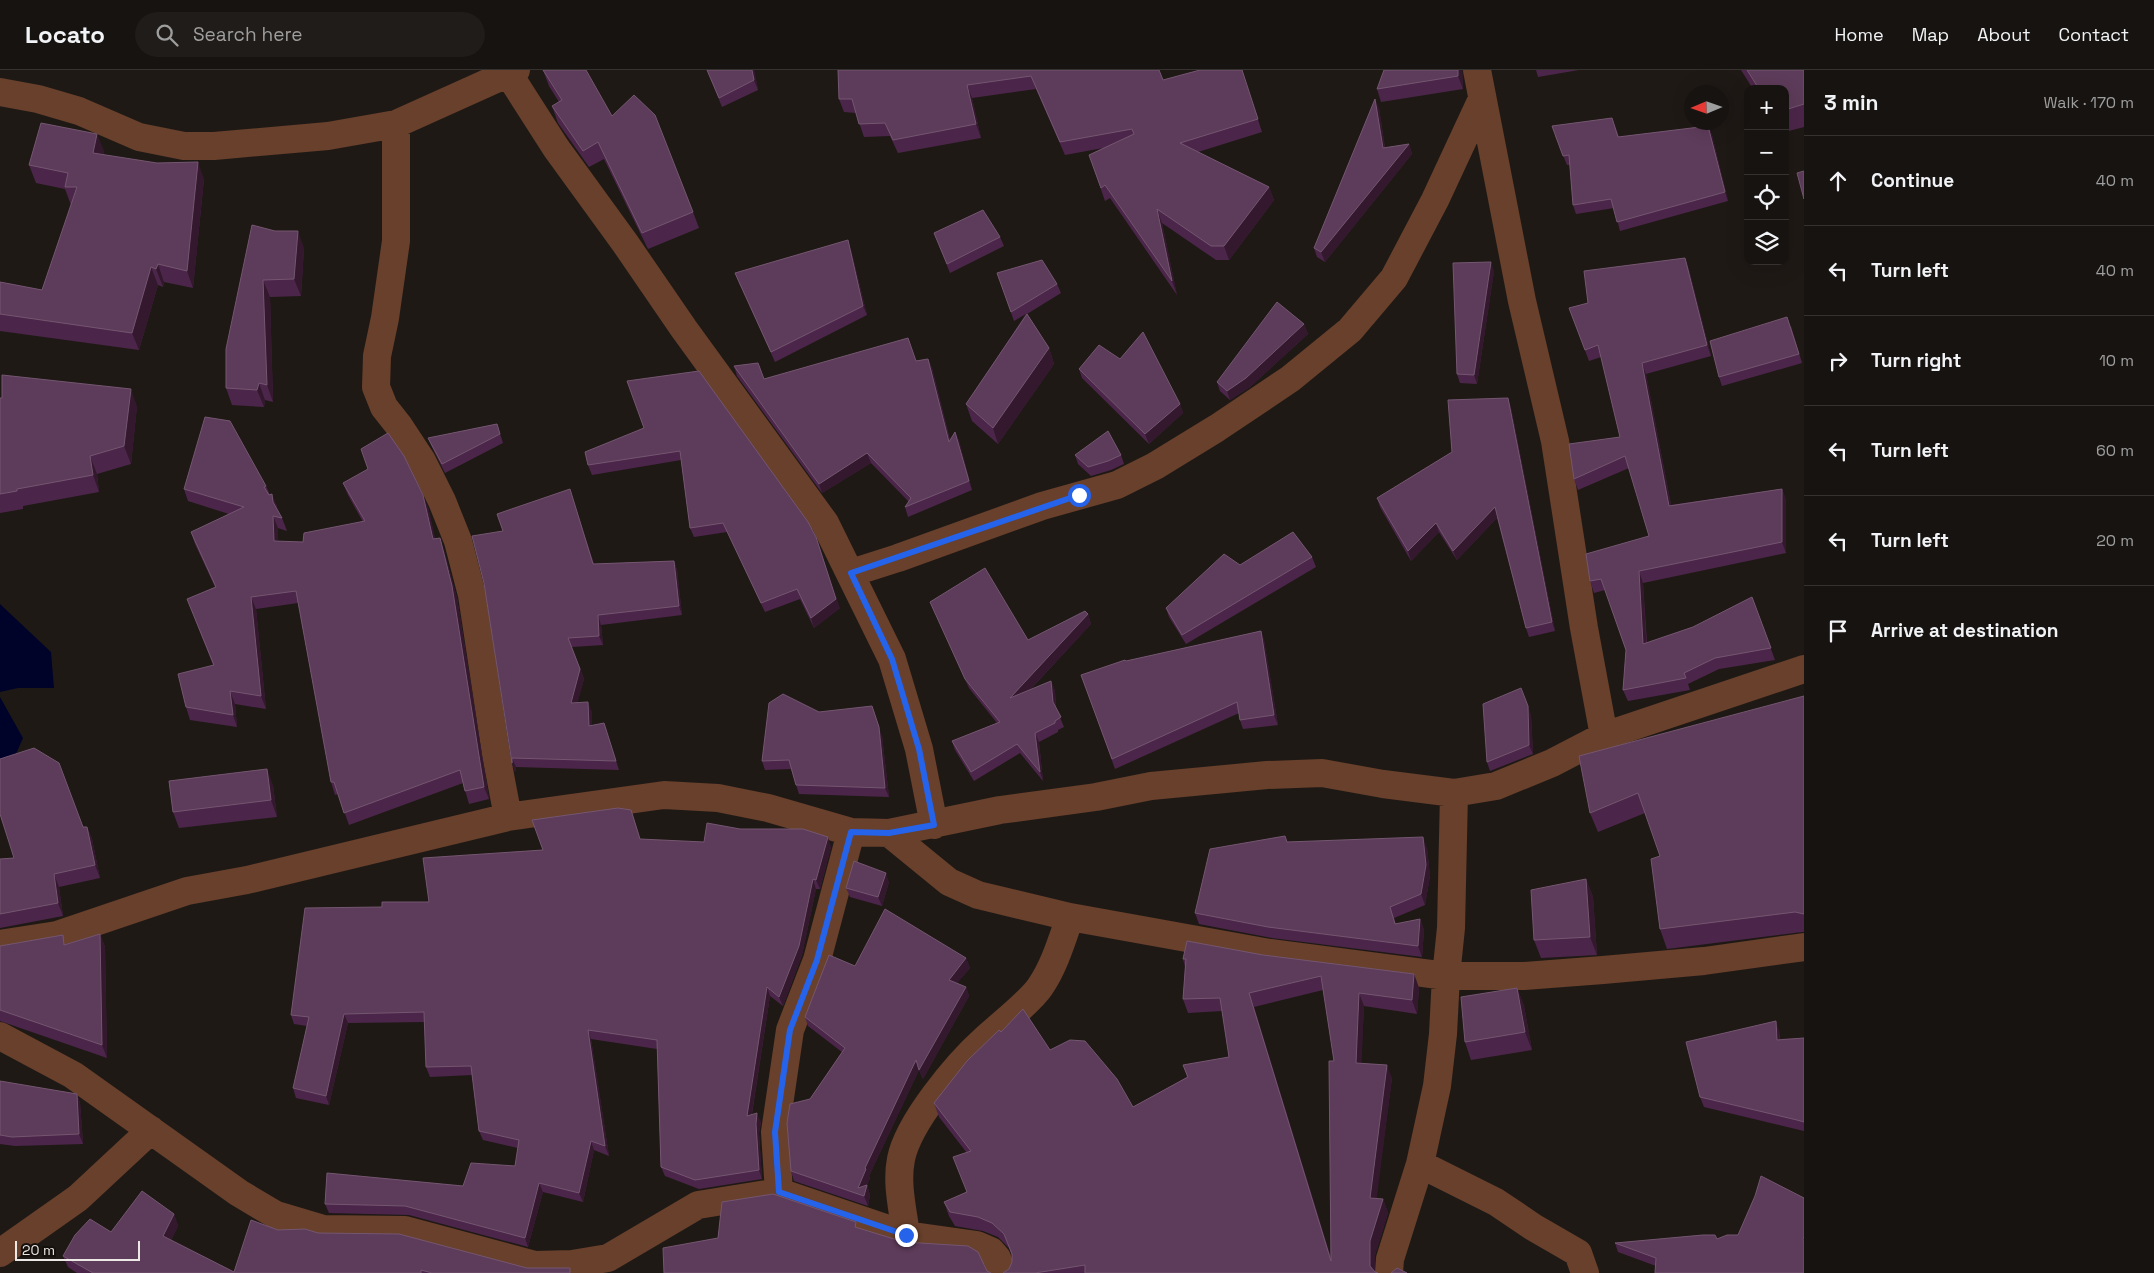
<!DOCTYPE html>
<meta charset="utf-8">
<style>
body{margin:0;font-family:"Space Grotesk",sans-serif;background:#201c19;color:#f1f3f6}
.controls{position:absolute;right:15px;top:15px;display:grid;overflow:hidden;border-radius:10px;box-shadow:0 5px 20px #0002}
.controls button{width:45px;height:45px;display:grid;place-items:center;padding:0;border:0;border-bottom:1px solid #363230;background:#171310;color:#f1f3f6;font:25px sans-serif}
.compass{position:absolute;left:1684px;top:15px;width:45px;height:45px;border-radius:50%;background:#171310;box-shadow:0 5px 20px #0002;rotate:268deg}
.scale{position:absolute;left:15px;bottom:12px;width:125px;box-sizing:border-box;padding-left:5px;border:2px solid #ece8e5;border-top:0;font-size:14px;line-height:18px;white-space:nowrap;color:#ece8e5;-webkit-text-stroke:4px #16100d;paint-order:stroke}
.stop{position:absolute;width:15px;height:15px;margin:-11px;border:4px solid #2563eb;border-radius:50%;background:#fff}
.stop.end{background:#2563eb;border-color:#fff;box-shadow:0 1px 5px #0008}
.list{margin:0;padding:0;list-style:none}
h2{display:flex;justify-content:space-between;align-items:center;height:65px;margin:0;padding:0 20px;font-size:21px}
h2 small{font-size:16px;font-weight:400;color:#9e9e9f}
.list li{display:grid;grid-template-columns:32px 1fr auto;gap:15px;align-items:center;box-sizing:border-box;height:90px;padding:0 20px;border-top:1px solid #363230}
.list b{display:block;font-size:19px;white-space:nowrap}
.list em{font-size:16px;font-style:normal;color:#9e9e9f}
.icon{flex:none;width:28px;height:28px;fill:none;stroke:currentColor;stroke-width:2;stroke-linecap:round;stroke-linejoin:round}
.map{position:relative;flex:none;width:1804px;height:1203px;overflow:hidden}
header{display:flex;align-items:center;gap:30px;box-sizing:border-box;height:70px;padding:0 25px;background:#171310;border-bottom:1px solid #363230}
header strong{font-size:24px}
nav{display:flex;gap:28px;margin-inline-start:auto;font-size:18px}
.search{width:350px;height:45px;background:#201c19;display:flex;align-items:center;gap:12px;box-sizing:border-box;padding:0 18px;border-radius:28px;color:#9e9e9f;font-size:19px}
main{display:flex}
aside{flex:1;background:#171310}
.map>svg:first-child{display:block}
.water{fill:#000329}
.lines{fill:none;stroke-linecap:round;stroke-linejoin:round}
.street{stroke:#68402b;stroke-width:28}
.wall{fill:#4c264a;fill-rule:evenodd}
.shaded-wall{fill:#33182e}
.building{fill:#5d3b5a;stroke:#745670;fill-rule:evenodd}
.route{stroke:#2563eb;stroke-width:6}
</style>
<header>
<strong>Locato</strong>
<div class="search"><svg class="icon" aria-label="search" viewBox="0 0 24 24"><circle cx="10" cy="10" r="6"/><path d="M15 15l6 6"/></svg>Search here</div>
<nav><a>Home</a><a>Map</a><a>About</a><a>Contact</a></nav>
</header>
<main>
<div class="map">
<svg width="1804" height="1203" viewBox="0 0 1804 1203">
<rect width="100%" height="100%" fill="#1f1916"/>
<path class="water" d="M0 534 51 582 54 618H18L0 622Z
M0 627 23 668 13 691 0 694Z"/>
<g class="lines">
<path class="street" d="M1477 0 1522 231 1555 371 1584 558 1604 666
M508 3 556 78 625 173 684 259 825 453 892 589 919 679 934 755
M0 22 38 29 79 41 139 67 184 76H214L328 66 396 54 516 0
M396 54V171L385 248 377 286 376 317 384 337 399 356 422 391 442 431 458 471 472 525 496 684 508 747
M851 503 898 488 1042 436 1117 415 1155 396 1217 358 1290 309 1350 260 1394 208 1435 130 1482 29
M889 763 949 812 978 825 1070 847C1062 870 1054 897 1040 917 1030 932 999 956 985 969 957 994 908 1053 901 1089 896 1114 903 1140 906 1165
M1070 847 1270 883 1446 906H1524L1603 900 1704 891 1804 877
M0 874 57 865 187 821 247 810 508 747 664 725 718 728 768 738 851 762 889 763 1000 740 1096 727 1151 716 1267 705 1322 703 1383 714 1454 723 1496 716 1552 693 1604 666 1804 599
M0 966 73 1005 239 1123 276 1145 323 1159 405 1160 535 1195 572 1194 608 1188 698 1135 779 1122 906 1165 977 1175 991 1181 997 1188 1002 1203
M1420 1094 1496 1132 1533 1157 1578 1183 1585 1203
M779 1122 775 1062 790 960 817 890 851 762
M0 1183 78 1128 151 1060
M1389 1203 1390 1189 1420 1094 1437 1016 1443 964 1446 906 1451 858 1454 723"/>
</g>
<path class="wall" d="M543 0 612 46 693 142 699 158 648 179 604 89 589 97 558 53 552 36 559 32 549 16Z
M707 0H754L758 20 722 37Z
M838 0H1159L1163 10 1200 0H1242L1262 62 1198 82 1269 117 1274 130 1229 190H1216L1162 153 1177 225 1110 128 1105 131 1089 85 1103 78 1065 85 1036 19 972 28 981 68 898 83 890 66 864 67 856 43 844 42 839 29Z
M1384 0H1462L1463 19 1381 32 1377 19Z
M1536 0H1579L1538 7Z
M1741 0H1804V57L1785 62V19H1753Z
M1379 38 1385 78 1409 74 1412 84 1325 192 1317 187 1314 178Z
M1612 48 1619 67 1708 56 1712 65 1728 131 1620 161 1614 138 1576 144 1573 135 1570 95H1567L1555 66Z
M104 81 103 85 204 109 193 218 164 212 163 217 158 215 139 280 0 261V212L42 220 71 135 65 119 36 113 29 95Z
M252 155 304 178 301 226 270 227 273 332 265 330 264 337 232 335 226 318Z
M934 163 1000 167 1004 176 950 203Z
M851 180 867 245 775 292 739 213 735 203Z
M1685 188 1689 200 1711 286 1646 304 1671 435 1782 419 1786 430V483L1643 513 1647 573 1693 557 1752 527 1775 590 1719 599 1688 614 1690 620 1628 631 1623 620 1626 580 1605 520 1594 523 1590 511 1649 466 1629 398 1578 420 1574 409 1620 367 1601 287 1589 291 1569 238 1588 233Z
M1494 201 1477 314 1460 313 1457 304Z
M997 203 1057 214 1061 223 1027 244 1049 278 1054 294 998 374 972 351 966 334 1026 244 1014 251Z
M1304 254 1308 264 1250 317 1230 330 1220 321 1217 312Z
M1791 256 1802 293 1722 316 1719 307Z
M928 289 932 298 950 370 955 362 959 371 972 420 908 447 905 437 909 432 871 393 822 423 737 306 734 296 764 309 916 291Z
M1079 299 1180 334 1183 343 1149 374 1082 308Z
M627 311 840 538 814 558 800 529 765 542 727 462 694 467 690 458 681 390 592 405 588 395 644 358Z
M0 328 137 336 131 394 97 404 99 422 23 436V439L0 443Z
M1508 328 1511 338 1555 561 1529 567 1526 558 1497 448 1457 490 1439 462 1411 491 1380 437 1377 428 1452 382Z
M497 354 503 373 445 403 432 377 428 368Z
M1075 385H1121L1124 394 1111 400 1091 406 1078 394Z
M343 413 428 437 435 469 444 481 457 528 489 729 469 734 463 713 349 755 338 724 335 725 331 712 298 533 256 539 266 639 235 634 237 657 190 650 186 637 213 595 187 529 215 517 195 474 191 462 229 444 188 431 184 419 266 416 270 425 277 436V439L282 448 287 461 278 458V471L303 472 363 452 348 425Z
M573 429 594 494 674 491 677 500 682 545 601 555 603 575 572 577 584 609 577 633 592 642V656L604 653 619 700 516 697 515 702 512 693 503 461Z
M1312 487 1316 497 1186 574 1169 547 1166 538 1240 495Z
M930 532 1028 570 1088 544 1091 554 1030 620 1051 611 1055 621 1056 638 1064 657 1058 660V662L1039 672 1043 711 1020 683 974 711 955 680 952 671 997 653 969 618 934 541Z
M1261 561 1264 570 1278 655 1243 659 1240 650 1239 643 1115 699 1081 605 1126 591Z
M1804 626V862H1802L1667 879 1660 859V786L1645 743 1598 762 1590 743Z
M819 642 882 666 889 727 799 724 791 699 765 700 762 691Z
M1531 645 1533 684 1490 701 1487 692Z
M273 715 277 747 179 758 173 742Z
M634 749 640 770 831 777 820 819H816L802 885 783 936 770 926 752 1044 761 1052 759 1063 762 1109 699 1119 665 1106 661 1097 657 979 591 969 609 1086 594 1080 583 1132 543 1122 528 1177 409 1145 329 1143 325 1134 463 1116 515 1096 518 1078 483 1070 479 1061 472 1005 430 1007 426 997 425 952 348 953 329 1035 296 1028 293 1018 307 956 294 954 291 945 382 837 429 832 543 780Z
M83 757H87L92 769 100 808 59 817 63 846 0 858V789L14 788Z
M1288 772 1427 778 1430 806 1425 835 1394 848 1396 854 1420 849 1424 860 1422 887 1272 868 1199 854 1195 843Z
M1586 809 1593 827 1597 885 1541 888 1534 870Z
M889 812 882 836 850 827 846 818Z
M100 864 105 877 107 988 0 951V876L66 874Z
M1263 885 1414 904 1419 918 1417 944 1364 936 1361 993 1392 1008 1376 1129H1383L1388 1143 1375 1185V1202L1378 1203H1003L1009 1199 1012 1192V1186L1009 1178 998 1167 983 1161 955 1156 949 1146 944 1132 966 1122 967 1083 939 1047 934 1033 1001 962 1050 980 1133 1037 1187 1007 1183 995 1229 987 1222 941 1188 943 1183 929 1185 897 1183 889ZM1323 920 1334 991 1331 1188 1254 937Z
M966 888 970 898 957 913 966 917 969 926 923 1009 919 1000 869 1106 870 1108 867 1115 870 1125 868 1136 794 1111 791 1101 810 1029 842 982 808 956 805 947 855 896Z
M1517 918 1524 936 1532 980 1471 990 1465 972Z
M1779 960 1780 969 1804 968V1061L1704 1037 1700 1027Z
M0 1011 77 1024 80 1033 83 1074 15 1076 0 1074Z
M174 1144 178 1156 171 1170 234 1202 278 1160 318 1163 527 1198 572 1203H77L68 1197 63 1186 111 1162Z
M1738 1165 1804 1203 1656 1196 1618 1182 1615 1173 1717 1169Z"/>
<path class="shaded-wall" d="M752 0H754L758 20 754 10Z
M1458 0H1462L1463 19 1458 6Z
M967 15 972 28 981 68 976 54Z
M1375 29 1379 38 1386 87 1383 78Z
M1708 56 1712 65 1728 131 1725 122Z
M97 64 104 81 100 101 93 83Z
M1409 74 1412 84 1325 192 1321 182Z
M198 92 204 109 193 218 187 201Z
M1269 117 1274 130 1229 190 1224 176Z
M1157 139 1162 153 1177 225 1172 211Z
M298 161 304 178 301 226 294 209Z
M848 170 851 180 867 245 863 236Z
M1685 188 1689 200 1711 286 1707 275Z
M1491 192 1494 201 1477 314 1474 305Z
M158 194 164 212 163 217 156 199Z
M151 197 158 215 139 280 132 263Z
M263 210 270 227 273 332 267 315Z
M1304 254 1308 264 1250 317 1230 330 1227 321Z
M1049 278 1054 294 998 374 993 358Z
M928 289 932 298 952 381 949 372Z
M1642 293 1646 304 1673 447 1669 436Z
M259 313 265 330 264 337 257 320Z
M131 319 137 336 131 394 124 376Z
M1508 328 1511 338 1555 561 1552 552Z
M1180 334 1183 343 1149 374 1145 364Z
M955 362 959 371 972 420 969 411Z
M867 383 871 393 822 423 819 414Z
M90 386 97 404 99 422 93 405Z
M1782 419 1786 430V483L1782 472Z
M272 424 277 436V444L273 432Z
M423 425 428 437 438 482 433 469Z
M1495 437 1498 447 1457 490 1453 481Z
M273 446 278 458V483L274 471Z
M1436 453 1439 462 1411 491 1408 481Z
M816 467 840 538 814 558 811 548Z
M440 468 444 481 457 528 489 729 484 717Z
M674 491 677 500 682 545 679 536Z
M1639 501 1643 513 1647 586 1643 574Z
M251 527 256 539 266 639 261 626Z
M1088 544 1091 554 1014 637 1010 628Z
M598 545 601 555 603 575 599 566Z
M1261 561 1264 570 1278 655 1274 645Z
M580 599 584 609 575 642 571 633Z
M1051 611 1055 621 1056 641 1053 632Z
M230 621 235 634 237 657 233 645Z
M588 632 592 642V666L589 656Z
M872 636 882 666 889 727 885 718Z
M1528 636 1531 645 1533 684 1529 675Z
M1035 663 1039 672 1043 711 1040 702Z
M512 688 516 697 515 702 512 693Z
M267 699 273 715 277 747 271 730Z
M87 757 92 769 100 808 95 795Z
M828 767 831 777 820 819 816 810Z
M1423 767 1427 778 1430 806 1425 835 1421 824Z
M886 803 889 812 882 836 878 827Z
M54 804 59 817 63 846 58 833Z
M813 809 816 819 802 885 783 936 779 927Z
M1586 809 1593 827 1597 885 1590 867Z
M1420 849 1424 860 1422 887 1418 876Z
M100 864 105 877 107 988 102 975Z
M966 888 970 898 952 919 949 910Z
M1414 904 1419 918 1417 944 1412 930Z
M767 917 770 926 750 1055 747 1046Z
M966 917 969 926 923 1009 919 1000Z
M1517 918 1524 936 1532 980 1525 962Z
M1249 923 1254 937 1335 1203 1331 1191Z
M1359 923 1364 936 1361 1006 1356 993Z
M344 944 348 953 329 1035 326 1026Z
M1776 951 1779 960 1780 979 1777 970Z
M588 960 591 969 609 1086 605 1076Z
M916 990 919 1000 869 1106 870 1108 867 1115 870 1125 868 1136 864 1126 858 1118 865 1098Z
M1387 995 1392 1008 1375 1142 1370 1128Z
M77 1024 80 1033 83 1074 79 1064Z
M757 1043 761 1052 759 1063 762 1109 759 1100 756 1054Z
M591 1071 594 1080 583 1132 579 1123Z
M539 1113 543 1122 528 1177 525 1168Z
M1383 1129 1388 1143 1375 1185V1203L1370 1196V1171Z
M174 1144 178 1156 167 1178 163 1166Z"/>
<path class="building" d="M543 0H586L612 46 634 25 655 45 693 142 642 163 598 72 583 81 552 36 562 30Z
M707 0H752L754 10 719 28Z
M838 0H1159L1163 10 1200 0H1242L1258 49 1180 73 1269 117 1224 176H1211L1157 139 1172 211 1105 115 1101 118 1089 85 1134 64 1132 59 1060 72 1031 6 967 15 976 54 893 70 885 53 859 54 852 29H839Z
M1384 0H1458V6L1377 19Z
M1747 0H1804V34L1785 40V19H1759Z
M1375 29 1383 78 1409 74 1321 182 1314 178Z
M1612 48 1618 67 1708 56 1725 122 1617 152 1611 129 1573 135 1569 85 1563 86 1552 56Z
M41 53 97 64 93 83 157 93 198 92 187 201 158 194 156 199 151 197 132 263 0 244V212L42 220 77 117H65L68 103 29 95Z
M1804 101V129L1797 103Z
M983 140 1000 167 947 194 934 163Z
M252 155 275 161H298L294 209 263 210 267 315 259 313 257 320 226 318V279Z
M848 170 863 236 771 282 735 203Z
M1685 188 1707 275 1642 293 1669 436 1782 419V472L1639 501 1643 574 1693 557 1752 527 1771 578 1715 588 1684 603 1686 608 1623 620 1626 580 1601 509 1590 511 1586 484 1649 466 1625 386 1574 409 1569 374 1620 367 1598 275 1585 280 1569 238 1588 233 1584 201Z
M1042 190 1057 214 1011 242 997 203Z
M1491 192 1474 305 1457 304 1453 193Z
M1277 232 1304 254 1246 308 1227 321 1217 312Z
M1027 244 1049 278 993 358 966 334Z
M1787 247 1799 284 1719 307 1710 271Z
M1143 262 1180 334 1145 364 1079 299 1099 275 1120 289Z
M908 268 916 291 928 289 949 372 955 362 969 411 905 437 911 428 867 383 819 414 734 296 758 293 764 309Z
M699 301 808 452 816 467 836 529 811 548 797 519 761 533 723 453 690 458 680 381 588 395 585 382 644 358 627 311Z
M2 305 131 319 124 376 90 386 93 405 17 419V421L0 424V328H2Z
M1508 328 1552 552 1526 558 1495 437 1453 481 1436 453 1408 481 1377 428 1452 382 1448 330Z
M205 347 230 351 266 416 264 417 269 425 272 424 273 432 282 448 273 446 274 471 303 472 304 463 365 451 343 413 368 399 361 379 388 363 404 386 423 425 433 469 440 468 452 516 484 717 465 721 460 700 344 743 334 712H331L296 521 251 527 261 626 230 621 233 645 186 637 178 604 214 595 187 529 216 517 191 462 244 437 184 419Z
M497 354 500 364 442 394 428 368Z
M1108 361 1121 385 1108 391 1088 397 1075 385Z
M570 419 593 494 674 491 679 536 598 545 599 566 568 568 580 599 571 633 588 632 589 656 604 653 616 691 512 688V693L484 513 472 466 503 461 497 444Z
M1293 462 1312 487 1182 565 1166 538 1224 484 1240 495Z
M985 498 1028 570 1085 541 1088 544 1010 628 1051 611 1053 632 1061 647 1055 651V653L1035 663 1040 702 1017 674 971 702 952 671 1000 652 965 609 930 532Z
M1261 561 1274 645 1240 650 1237 632 1112 689 1081 605 1125 590 1126 591Z
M1521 618 1528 636 1529 675 1487 692 1483 634Z
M783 624 819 642 872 636 879 657 885 718 796 715 789 690 762 691 769 633Z
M1804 626V844L1795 842 1660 859 1651 789 1660 786 1638 723 1590 743 1579 686Z
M34 678 59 693 83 757H87L95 795 54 804 58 833 0 844V789L14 788 0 744V689Z
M267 699 271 730 173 742 169 711Z
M618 738 631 740 640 769 704 772 707 753 740 759H803L828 767 816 810 813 809 799 876 779 927 767 917 747 1046 757 1043 756 1054 759 1100 695 1110 661 1097 657 970 588 960 605 1076 591 1071 579 1123 539 1113 525 1168 405 1136 325 1134 327 1103 463 1116 471 1093 515 1096 519 1070 479 1061 471 996 426 997 424 942 344 944 326 1026 293 1018 309 947 291 945 305 838 382 837V832H429L423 788 543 780 532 750Z
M1285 766 1287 772 1423 767 1426 795 1421 824 1390 837 1395 854 1420 849 1418 876 1268 857 1195 843 1210 779Z
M854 791 886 803 878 827 846 818Z
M1586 809 1590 867 1534 870 1531 820Z
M885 839 966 888 949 910 966 917 919 1000 916 990 865 1098 866 1099 858 1118 867 1115 864 1126 791 1101 787 1053 790 1034 810 1029 845 978 805 947 829 885 855 896Z
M100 864 102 975 0 940V876L63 865 64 875Z
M1187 871 1263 885 1414 904 1412 930 1359 923 1356 993 1387 995 1370 1128 1383 1129 1370 1171V1196L1375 1202 1378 1203H1085V1195L1035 1203H1003L1009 1199 1012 1192V1184L1004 1164 992 1153 978 1147 950 1142 944 1132 967 1122 953 1087 971 1081 934 1033 967 991 999 960 1001 962 1023 939 1050 980 1070 970 1085 971 1117 1009 1133 1037 1188 1007 1183 995 1229 987 1220 928 1183 929 1186 889H1183ZM1321 906 1334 991H1329L1331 1191 1249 923Z
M1517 918 1525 962 1465 972 1461 927Z
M1776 951 1777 970 1804 968V1052L1797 1050 1700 1027 1686 972Z
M0 1011 77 1024 79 1064 12 1067 0 1065Z
M1761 1106 1804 1128V1166L1803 1170 1804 1172V1203H1655L1656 1188 1615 1173 1703 1165H1715L1717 1169 1727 1165H1738L1755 1126Z
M142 1121 174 1144 163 1166 234 1202 251 1150 278 1160 305 1159 318 1163 399 1164 527 1198H570V1203H432L421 1200V1203H93L63 1186 75 1165 90 1149 111 1162Z
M773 1124 856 1152 855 1157 904 1172 968 1176 978 1182 987 1201 991 1203H664L663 1178 718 1168 722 1132Z
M1397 1198 1407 1203H1391Z"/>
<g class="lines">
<path class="route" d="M906 1165 779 1122 775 1062 790 960 817 890 851 762 889 763 934 755 919 679 892 589 851 503 1079 425"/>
</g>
</svg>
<div class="controls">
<button>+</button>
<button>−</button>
<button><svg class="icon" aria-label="locate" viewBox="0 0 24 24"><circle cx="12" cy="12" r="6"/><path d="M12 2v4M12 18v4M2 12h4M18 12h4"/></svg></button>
<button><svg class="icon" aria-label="layers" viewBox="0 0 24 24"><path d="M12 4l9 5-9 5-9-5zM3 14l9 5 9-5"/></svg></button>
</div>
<svg class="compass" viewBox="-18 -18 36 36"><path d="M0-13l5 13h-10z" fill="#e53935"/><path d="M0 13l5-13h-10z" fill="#9e9e9f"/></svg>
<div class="scale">20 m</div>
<div class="stop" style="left:1079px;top:425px"></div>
<div class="stop end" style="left:906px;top:1165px"></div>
</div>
<aside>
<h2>3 min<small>Walk · 170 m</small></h2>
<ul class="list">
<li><svg class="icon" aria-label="ahead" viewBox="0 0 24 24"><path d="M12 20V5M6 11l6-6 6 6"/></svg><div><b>Continue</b></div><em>40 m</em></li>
<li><svg class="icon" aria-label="left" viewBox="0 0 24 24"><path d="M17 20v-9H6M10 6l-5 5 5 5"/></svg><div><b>Turn left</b></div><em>40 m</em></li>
<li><svg class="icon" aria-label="right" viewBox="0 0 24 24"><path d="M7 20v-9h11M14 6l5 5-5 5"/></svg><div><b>Turn right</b></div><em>10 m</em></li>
<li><svg class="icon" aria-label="left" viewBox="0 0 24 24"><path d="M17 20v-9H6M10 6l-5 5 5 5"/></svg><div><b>Turn left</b></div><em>60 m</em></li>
<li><svg class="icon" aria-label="left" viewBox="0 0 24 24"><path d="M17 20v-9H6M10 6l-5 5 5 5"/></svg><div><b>Turn left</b></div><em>20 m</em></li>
<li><svg class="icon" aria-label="arrive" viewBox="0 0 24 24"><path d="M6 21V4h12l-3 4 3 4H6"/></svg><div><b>Arrive at destination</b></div></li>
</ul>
</aside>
</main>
